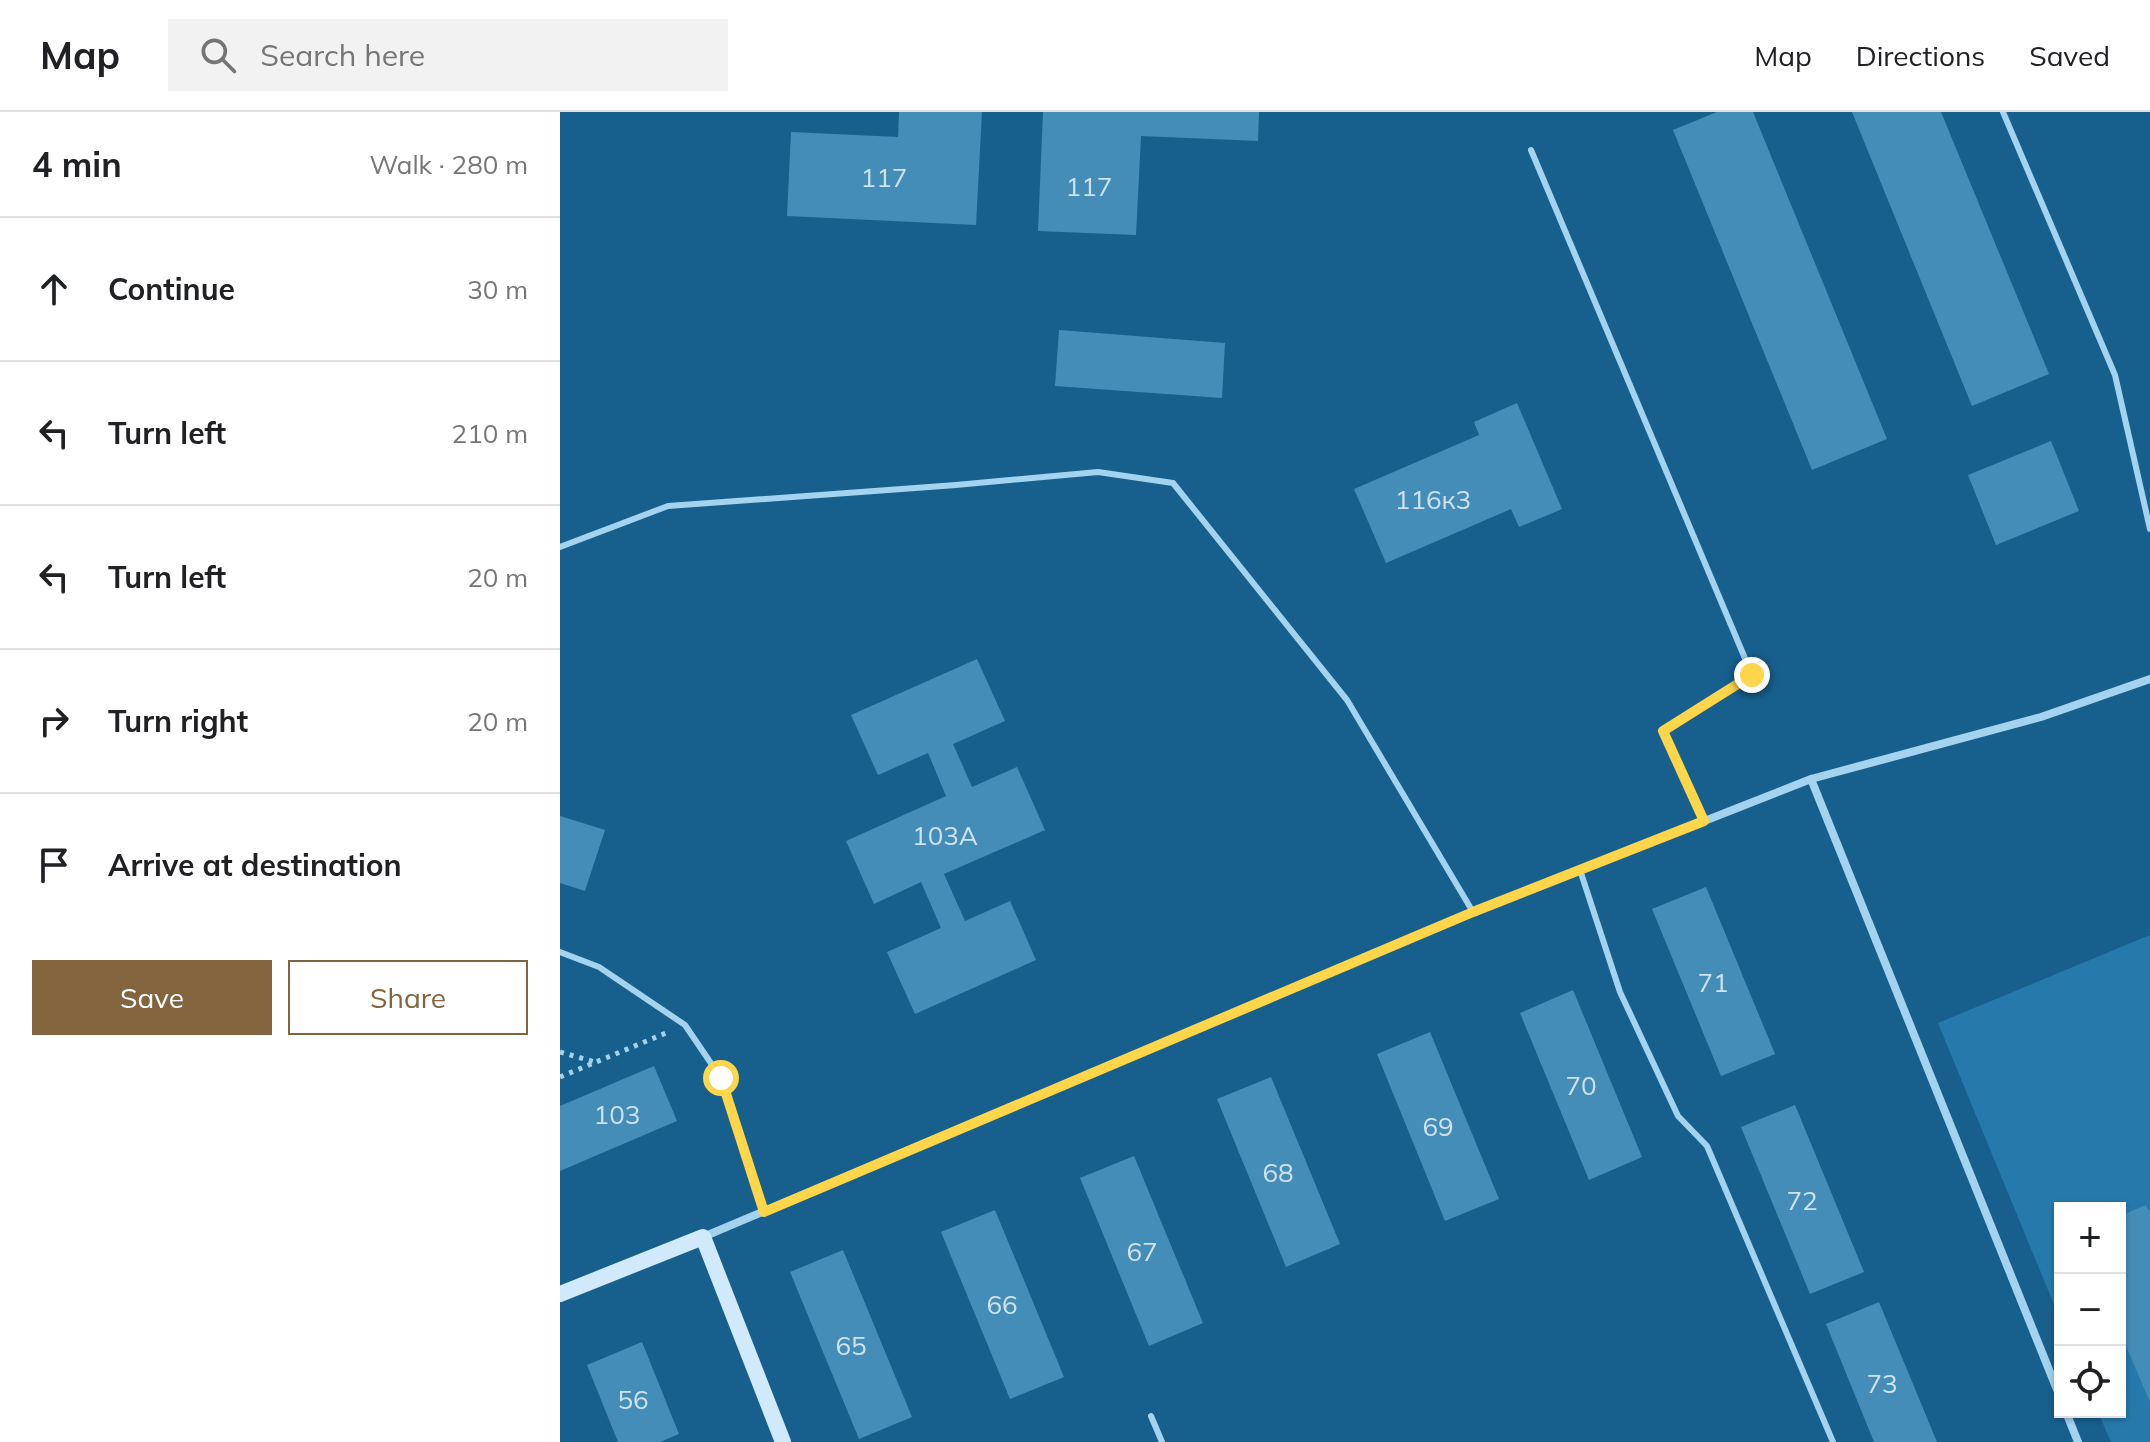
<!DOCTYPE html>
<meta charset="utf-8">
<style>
body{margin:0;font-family:Mulish,sans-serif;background:#f2f2f2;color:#202124}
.controls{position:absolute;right:24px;bottom:24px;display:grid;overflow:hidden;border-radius:0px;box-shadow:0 2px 6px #0004}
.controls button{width:72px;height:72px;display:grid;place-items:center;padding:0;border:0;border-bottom:2px solid #e0e0e0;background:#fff;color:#202124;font:40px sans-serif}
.stop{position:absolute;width:24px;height:24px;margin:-18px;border:6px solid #ffd54a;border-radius:50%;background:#fff}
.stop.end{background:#ffd54a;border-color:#fff;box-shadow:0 2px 8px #0008}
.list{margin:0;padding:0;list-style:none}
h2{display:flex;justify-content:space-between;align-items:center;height:104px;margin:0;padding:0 32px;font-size:34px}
h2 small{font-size:26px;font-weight:400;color:#757577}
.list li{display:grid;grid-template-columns:52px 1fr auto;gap:24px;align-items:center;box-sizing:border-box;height:144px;padding:0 32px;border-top:2px solid #e0e0e0}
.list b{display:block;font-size:30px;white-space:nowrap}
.list em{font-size:26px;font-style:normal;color:#757577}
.actions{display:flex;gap:16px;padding:24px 32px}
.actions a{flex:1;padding:18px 0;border:2px solid #84643f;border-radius:0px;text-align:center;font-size:28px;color:#84643f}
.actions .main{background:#84643f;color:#fff}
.icon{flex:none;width:44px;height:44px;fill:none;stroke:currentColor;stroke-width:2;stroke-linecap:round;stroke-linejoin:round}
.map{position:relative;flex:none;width:1590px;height:1330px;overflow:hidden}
header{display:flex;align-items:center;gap:48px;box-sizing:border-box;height:112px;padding:0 40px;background:#fff;border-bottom:2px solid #e0e0e0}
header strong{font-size:38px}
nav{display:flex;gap:44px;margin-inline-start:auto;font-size:28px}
.search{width:560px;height:72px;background:#f2f2f2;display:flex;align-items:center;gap:20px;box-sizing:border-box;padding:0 28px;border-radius:0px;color:#757577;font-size:30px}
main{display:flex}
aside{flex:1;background:#fff}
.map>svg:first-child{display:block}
.green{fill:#267aab}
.building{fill:#448db8}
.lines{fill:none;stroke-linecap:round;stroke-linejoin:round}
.path{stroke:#a3d3ef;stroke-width:5;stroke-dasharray:4 6;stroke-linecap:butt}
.lane{stroke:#a3d3ef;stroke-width:6}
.street{stroke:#a3d3ef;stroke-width:8}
.secondary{stroke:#d0eafb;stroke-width:16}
.route{stroke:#ffd54a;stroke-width:10}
.labels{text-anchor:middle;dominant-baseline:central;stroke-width:6;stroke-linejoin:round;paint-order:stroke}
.number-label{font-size:26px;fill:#d0e2ed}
</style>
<header>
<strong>Map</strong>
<div class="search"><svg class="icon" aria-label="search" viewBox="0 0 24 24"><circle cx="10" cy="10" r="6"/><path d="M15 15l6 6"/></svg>Search here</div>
<nav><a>Map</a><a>Directions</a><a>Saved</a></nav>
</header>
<main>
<aside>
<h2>4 min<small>Walk · 280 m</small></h2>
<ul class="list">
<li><svg class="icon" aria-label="ahead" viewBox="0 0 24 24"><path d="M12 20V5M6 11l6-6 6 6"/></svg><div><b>Continue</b></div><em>30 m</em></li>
<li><svg class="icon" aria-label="left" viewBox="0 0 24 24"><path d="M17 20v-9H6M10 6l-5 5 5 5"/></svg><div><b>Turn left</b></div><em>210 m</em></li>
<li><svg class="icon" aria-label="left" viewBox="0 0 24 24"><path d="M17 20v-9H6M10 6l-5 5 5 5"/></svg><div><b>Turn left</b></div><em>20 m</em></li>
<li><svg class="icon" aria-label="right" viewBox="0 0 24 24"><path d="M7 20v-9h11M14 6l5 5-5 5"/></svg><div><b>Turn right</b></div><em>20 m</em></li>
<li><svg class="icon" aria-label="arrive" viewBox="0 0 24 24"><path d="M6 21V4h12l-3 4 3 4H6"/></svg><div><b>Arrive at destination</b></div></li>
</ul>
<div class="actions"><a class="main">Save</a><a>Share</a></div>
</aside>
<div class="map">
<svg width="1590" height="1330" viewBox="0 0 1590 1330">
<rect width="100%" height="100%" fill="#17608e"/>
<path class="green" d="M1590 823V1330H1551L1538 1300H1560V1096H1500V1207L1378 911Z"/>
<path class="building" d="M339 0H422L416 113 227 104 231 20 338 25Z
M483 0H699L698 29 581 24 576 123 478 119Z
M1157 0H1193L1327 327 1252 358 1113 18Z
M1292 0H1381L1489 262 1412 294Z
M499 218 665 231 662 286 495 274Z
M957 291 1002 397 959 415 951 397 826 451 794 377 919 323 914 310Z
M1491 329 1519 399 1436 433 1408 363Z
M417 547 445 609 393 632 412 675 457 655 485 718 384 762 405 809 450 789 476 848 355 902 327 840 381 816 361 770 314 792 286 729 386 684 368 641 318 663 291 603Z
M0 704 45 718 25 779 0 771Z
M1146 775 1215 942 1161 964 1092 797Z
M1013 878 1082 1045 1029 1068 960 901Z
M870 920 939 1087 885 1109 817 942Z
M94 954 117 1009 0 1059V994Z
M711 965 780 1132 726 1155 657 987Z
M1235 993 1304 1160 1250 1182 1181 1015Z
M574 1044 643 1211 589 1234 520 1066Z
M1586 1093 1590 1101V1290L1560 1220V1104Z
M435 1098 504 1265 450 1287 381 1120Z
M283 1138 352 1305 299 1327 230 1160Z
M1319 1190 1377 1330H1314L1266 1212Z
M82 1230 119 1322 100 1330H58L27 1253Z"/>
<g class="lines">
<path class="path" d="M0 940 35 950
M0 965 106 921"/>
<path class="lane" d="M1443 0 1555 263 1590 417
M971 38 1192 563 1103 619 1144 709
M0 435 108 394 396 373 538 360 613 371 787 588 913 800
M1020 758 1060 880 1118 1004 1147 1034 1273 1330
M0 840 39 855 125 913 161 966 204 1100
M591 1304 602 1330"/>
<path class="street" d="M1251 667 1500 1285
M143 1125 913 800 1251 667 1481 605 1590 567
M1506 1300 1518 1330"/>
<path class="secondary" d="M0 1182 143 1125 223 1330"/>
</g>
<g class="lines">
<path class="route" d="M161 966 204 1100 913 800 1144 709 1103 619 1192 563"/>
</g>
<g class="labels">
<g class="number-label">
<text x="324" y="65">117</text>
<text x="529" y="74">117</text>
<text x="873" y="387">116к3</text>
<text x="385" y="723">103А</text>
<text x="1153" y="870">71</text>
<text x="1021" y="973">70</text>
<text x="57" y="1002">103</text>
<text x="878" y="1014">69</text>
<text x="718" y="1060">68</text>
<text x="1242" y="1088">72</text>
<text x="582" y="1139">67</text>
<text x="442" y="1192">66</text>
<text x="291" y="1233">65</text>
<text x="1322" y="1271">73</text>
<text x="73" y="1287">56</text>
</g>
</g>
</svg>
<div class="controls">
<button>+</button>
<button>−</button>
<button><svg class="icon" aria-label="locate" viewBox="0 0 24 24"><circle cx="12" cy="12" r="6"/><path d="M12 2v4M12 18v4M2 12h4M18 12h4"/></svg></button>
</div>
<div class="stop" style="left:161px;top:966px"></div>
<div class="stop end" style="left:1192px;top:563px"></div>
</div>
</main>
